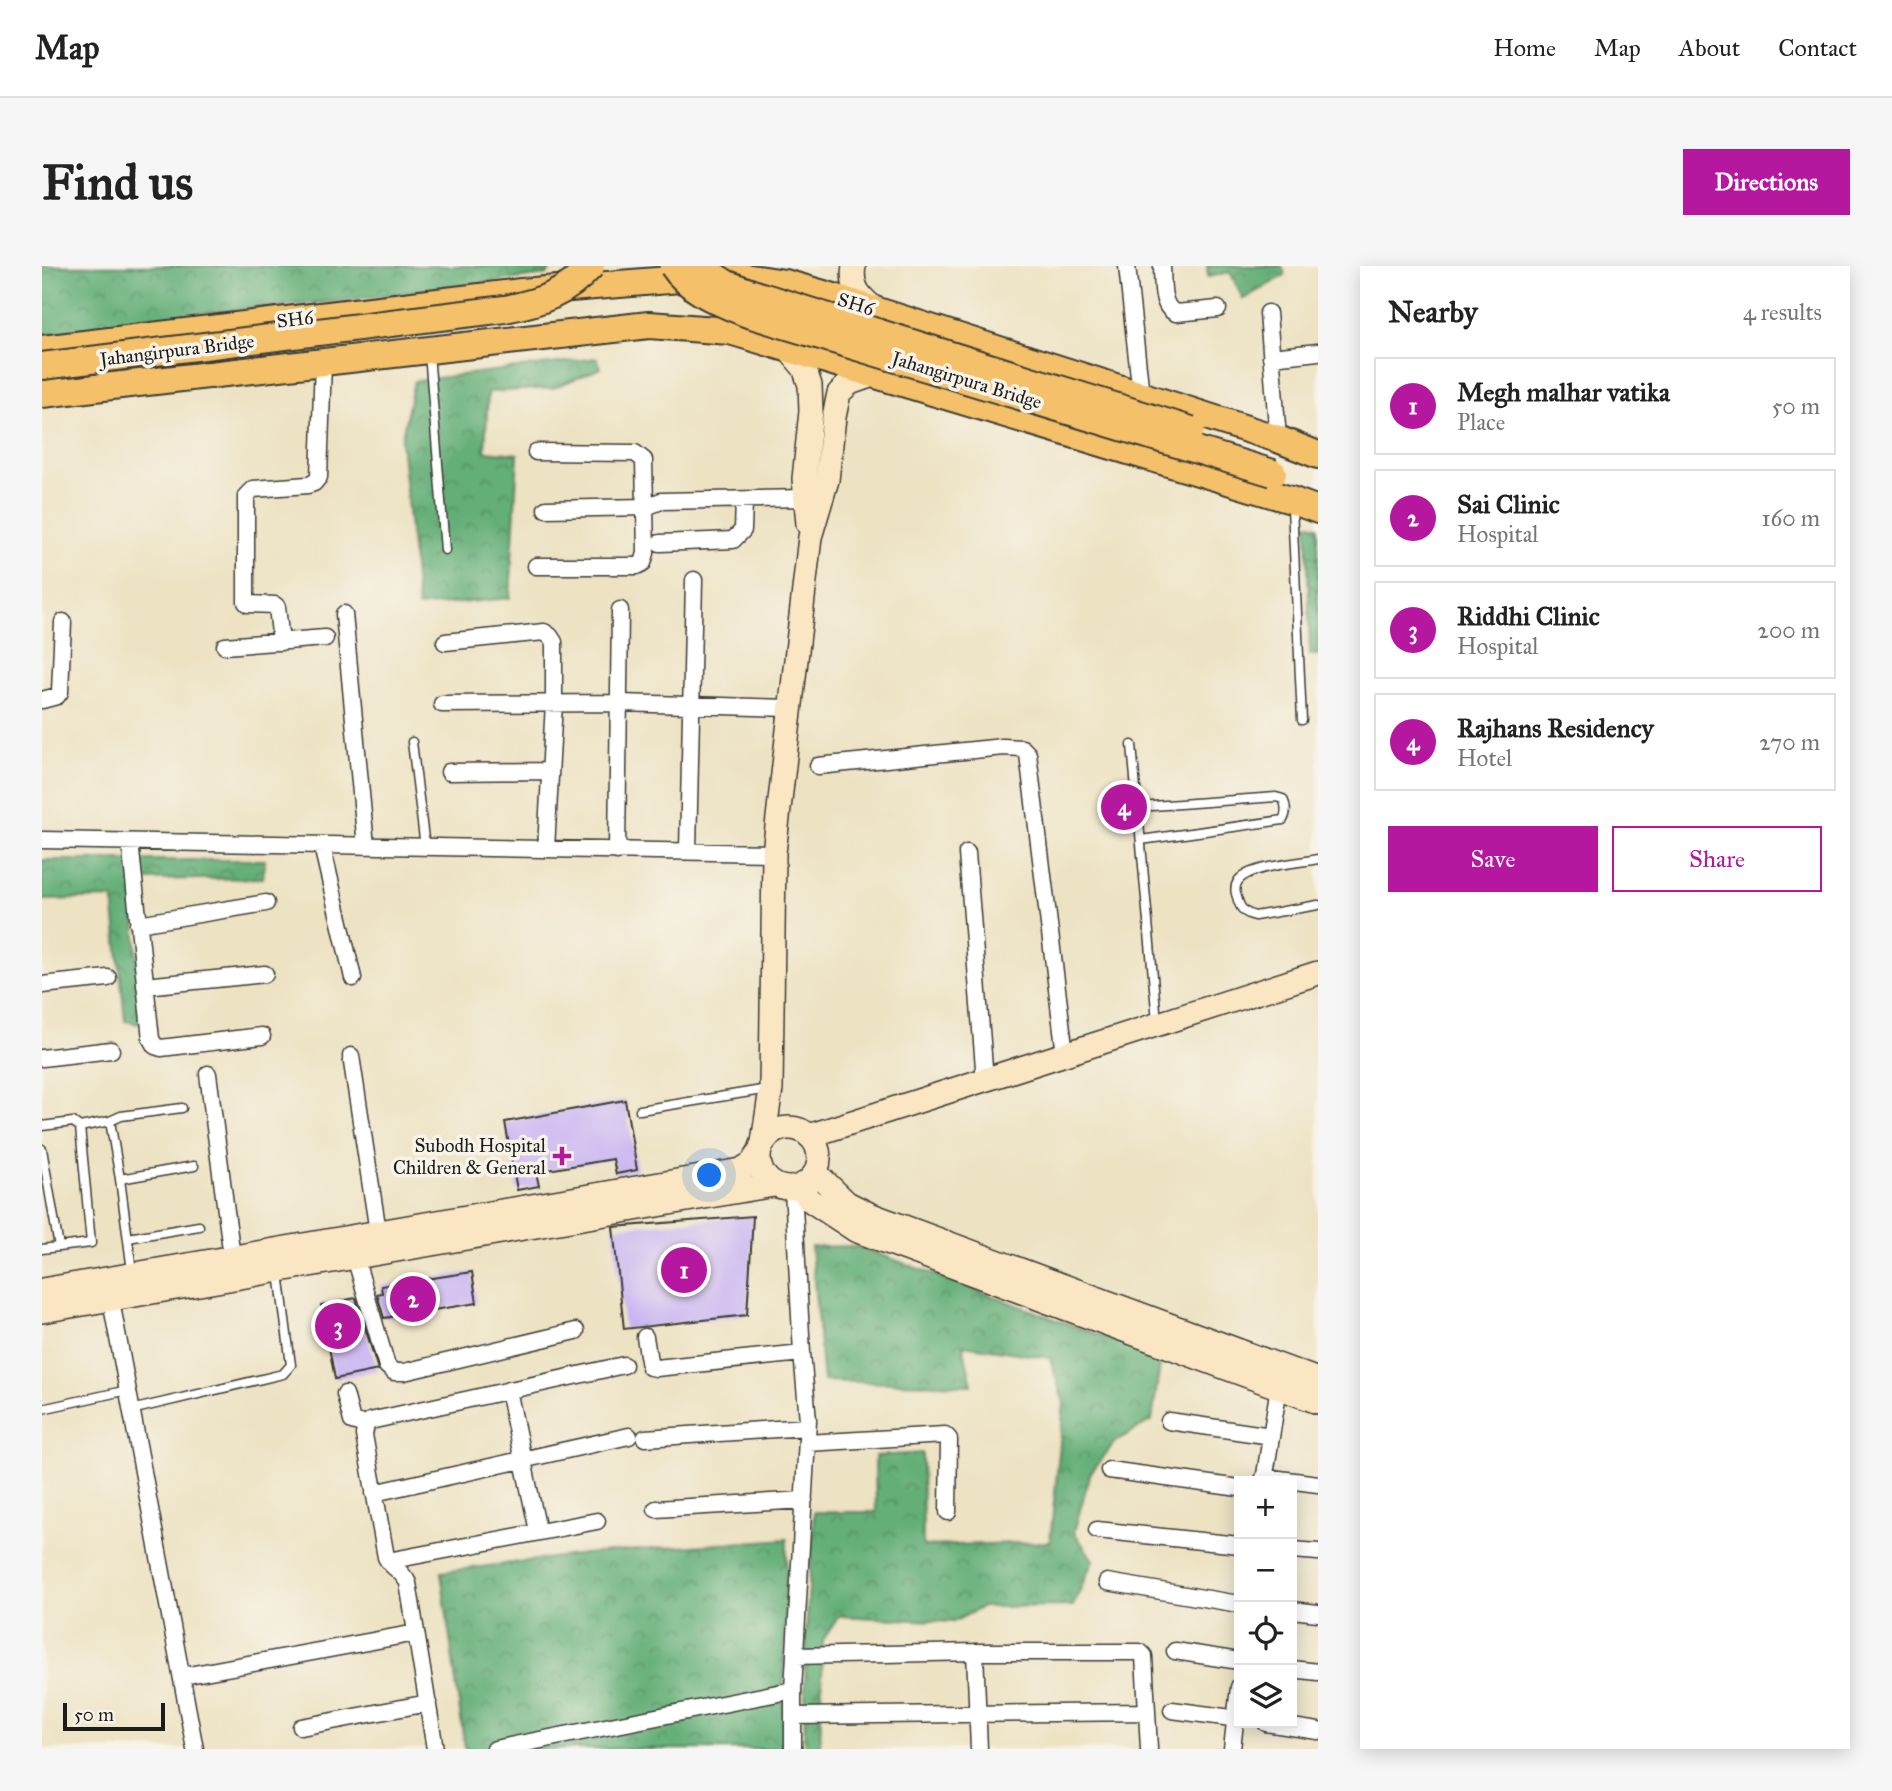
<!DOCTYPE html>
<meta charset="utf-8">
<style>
body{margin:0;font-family:"IM FELL Great Primer",serif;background:#f6f6f6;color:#222}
.controls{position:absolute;right:21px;bottom:21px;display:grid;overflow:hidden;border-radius:0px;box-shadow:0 4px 18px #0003}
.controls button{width:63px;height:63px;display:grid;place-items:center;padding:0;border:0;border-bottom:2px solid #e0e0e0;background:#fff;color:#222;font:35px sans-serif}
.scale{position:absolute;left:21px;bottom:18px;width:102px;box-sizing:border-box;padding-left:7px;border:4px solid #1c1c1c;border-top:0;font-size:19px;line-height:24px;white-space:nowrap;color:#1c1c1c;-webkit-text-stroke:5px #f7f3e8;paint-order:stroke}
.you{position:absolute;left:668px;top:910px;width:24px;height:24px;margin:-18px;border:5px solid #fff;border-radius:50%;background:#1a73e8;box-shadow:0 0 0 10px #1a73e833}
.badge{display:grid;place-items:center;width:46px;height:46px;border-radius:50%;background:#b5179e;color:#fff;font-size:23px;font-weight:700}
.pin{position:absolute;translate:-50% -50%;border:4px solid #fff;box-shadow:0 2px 7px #0006}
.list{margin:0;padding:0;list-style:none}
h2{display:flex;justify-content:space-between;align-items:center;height:91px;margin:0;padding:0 28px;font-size:30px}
h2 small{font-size:23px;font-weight:400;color:#767676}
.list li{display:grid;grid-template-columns:46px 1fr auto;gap:21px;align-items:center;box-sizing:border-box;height:98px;margin:0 14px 14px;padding:0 14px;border:2px solid #e0e0e0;border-radius:0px}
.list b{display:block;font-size:26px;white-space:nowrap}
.list p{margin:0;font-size:23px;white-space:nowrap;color:#767676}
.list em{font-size:23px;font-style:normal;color:#767676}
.actions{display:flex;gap:14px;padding:21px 28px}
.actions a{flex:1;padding:16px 0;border:2px solid #b5179e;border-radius:0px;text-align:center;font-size:24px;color:#b5179e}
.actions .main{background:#b5179e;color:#fff}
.icon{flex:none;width:38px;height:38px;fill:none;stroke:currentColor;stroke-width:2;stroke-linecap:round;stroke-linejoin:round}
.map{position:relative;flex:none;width:1276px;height:1483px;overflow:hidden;border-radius:0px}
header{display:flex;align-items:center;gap:42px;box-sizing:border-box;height:98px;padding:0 35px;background:#fff;border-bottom:2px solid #e0e0e0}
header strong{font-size:33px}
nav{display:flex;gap:38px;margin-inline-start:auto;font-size:24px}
.intro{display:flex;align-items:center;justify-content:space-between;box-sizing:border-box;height:168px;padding:0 42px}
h1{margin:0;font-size:49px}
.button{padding:18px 32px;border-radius:0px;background:#b5179e;color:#fff;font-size:24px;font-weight:700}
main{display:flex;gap:42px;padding:0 42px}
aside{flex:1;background:#fff;border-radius:0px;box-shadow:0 4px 18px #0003}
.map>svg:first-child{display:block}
.forest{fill:url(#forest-crowns);stroke:#40664a;stroke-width:2}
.building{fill:#c8b2f3}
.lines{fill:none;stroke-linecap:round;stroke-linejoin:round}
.lane-casing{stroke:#3b3a35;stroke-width:11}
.street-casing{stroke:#3b3a35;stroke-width:19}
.secondary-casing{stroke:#3b3a35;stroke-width:26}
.primary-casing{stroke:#3b3a35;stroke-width:30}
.lane{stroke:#fff;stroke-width:8}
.street{stroke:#fff;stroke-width:16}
.secondary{stroke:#fbe6c3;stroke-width:23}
.primary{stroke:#f4c16a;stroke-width:26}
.primary-bridge-casing{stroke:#3b3a35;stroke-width:30;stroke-linecap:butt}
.primary-bridge{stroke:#f4c16a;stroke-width:26}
.poi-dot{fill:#b5179e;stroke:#f7f3e8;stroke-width:2.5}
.labels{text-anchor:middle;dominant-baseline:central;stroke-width:7;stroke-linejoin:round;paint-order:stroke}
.street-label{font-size:19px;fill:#1c1c1c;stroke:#f7f3e8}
.poi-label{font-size:19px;fill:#1c1c1c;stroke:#f7f3e8;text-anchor:end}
</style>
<header>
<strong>Map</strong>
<nav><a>Home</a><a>Map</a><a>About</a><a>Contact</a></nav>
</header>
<div class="intro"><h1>Find us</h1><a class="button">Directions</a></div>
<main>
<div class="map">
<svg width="1276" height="1483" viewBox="0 0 1276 1483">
<defs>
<pattern id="forest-crowns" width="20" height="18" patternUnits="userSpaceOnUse" patternTransform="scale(1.75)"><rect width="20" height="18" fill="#64af77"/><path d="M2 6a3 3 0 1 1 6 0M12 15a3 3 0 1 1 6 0" fill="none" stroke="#528e61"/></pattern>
</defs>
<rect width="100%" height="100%" fill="#f7f3e8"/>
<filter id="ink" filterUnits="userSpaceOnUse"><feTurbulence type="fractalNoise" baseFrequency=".0143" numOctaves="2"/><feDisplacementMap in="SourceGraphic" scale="14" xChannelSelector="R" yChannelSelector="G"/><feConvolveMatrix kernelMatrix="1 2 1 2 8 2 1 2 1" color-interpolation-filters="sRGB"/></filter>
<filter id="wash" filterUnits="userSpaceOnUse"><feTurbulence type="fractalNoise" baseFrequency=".00686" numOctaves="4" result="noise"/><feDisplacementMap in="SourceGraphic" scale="28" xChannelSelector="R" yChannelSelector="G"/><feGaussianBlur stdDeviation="1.57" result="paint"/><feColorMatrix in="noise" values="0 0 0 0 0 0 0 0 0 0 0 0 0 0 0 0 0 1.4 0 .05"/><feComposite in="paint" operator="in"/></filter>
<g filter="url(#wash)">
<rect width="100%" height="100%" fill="#ede2c2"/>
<path class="forest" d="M0 0H510L505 9 297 35 170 46 0 69Z
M1165 0H1240L1243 9 1201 33 1188 6 1166 11Z
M555 92 559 102 511 122 446 126 443 185 476 188 468 332 376 341 359 175 372 115Z
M1265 257 1276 260V389H1268Z
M0 594H223L221 612 92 614 97 758 83 755 71 632 0 634Z
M815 980 1119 1092 1110 1154 1073 1176 1048 1208 1032 1266 1051 1294 1031 1340 940 1341 911 1356 797 1350 781 1374 778 1483H762L764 1367 772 1246H834L833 1190 880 1187 881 1280 1008 1276 1022 1137 1008 1092 921 1079 930 1119 781 1115 769 981Z
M745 1273 741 1483H423L399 1306 541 1288Z"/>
<g id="blocks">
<path class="building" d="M583 834 595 904 574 908 571 893 494 906 497 920 475 924 463 856Z
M711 950 705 1049 582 1063 571 961Z
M430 1006 435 1037 342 1052 335 1028 340 1027 339 1020Z
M314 1032 336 1104 293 1113 279 1039Z"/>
</g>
</g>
<g filter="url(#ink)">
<use href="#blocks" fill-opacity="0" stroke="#3b3a35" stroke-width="2"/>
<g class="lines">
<defs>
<path id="lane" d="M387 87 403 284
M1250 241 1260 454
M370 476 383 581
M1090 479 1115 755
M1097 541 1234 531 1241 533C1245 541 1245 547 1241 554L1099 574
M1276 593C1257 597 1206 600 1196 615 1192 621 1193 626 1195 631 1198 643 1202 647 1213 650L1276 639
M598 844 726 823
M0 860 31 856 38 861 49 977 0 983
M38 861 68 855
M0 883 17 981
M78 913 152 900
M86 972 157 960
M90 1005 78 913 68 855 79 850 140 842
M0 1143 86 1124
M89 1144 241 1108 249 1099 237 1007"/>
<path id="street" d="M1085 0 1099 129
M1120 0C1121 15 1118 41 1134 47L1176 43
M1226 47 1236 173
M1229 91 1276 86
M494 186 593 187 602 194 604 287 601 297 595 300H494
M504 243 604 241 619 235 764 232
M618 277 691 274 701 264 702 234
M302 348 324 580
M239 376 235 341 233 339 206 338 204 336V230L211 223 266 219 272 217 277 211 281 96
M403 376 502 366 508 370 512 376V437L504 583
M183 380 283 372
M0 434 15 430 18 426 21 356
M400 438 578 437 748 442
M776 500 961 481 980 482 986 488 1023 788
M407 506 508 505
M0 574 732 587
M88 576 109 773 113 780 119 782 220 770
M280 580 311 712
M575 585 578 344
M646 585 652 314
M925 587 943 814
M96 658 224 637
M0 719 66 712
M103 720 223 708
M309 790 336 966
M0 792 69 784
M166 808 190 991
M751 923 760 1087 766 1154 751 1424V1483
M313 991 345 1100 352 1106H362L534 1065
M67 1024 153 1483
M603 1071 608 1101 614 1102 760 1087
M466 1124 496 1265
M303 1128 310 1155 324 1159
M1127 1155 1229 1170
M603 1172 765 1161
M765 1177 903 1169 907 1173 906 1246
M1067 1204 1197 1222
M1222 1211 1276 1218
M1222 1215 1238 1114
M332 1227 587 1170
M614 1243 762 1234
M1055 1264 1197 1279
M1250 1284 1276 1286
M346 1295 555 1255
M1065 1316 1197 1338
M1250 1344 1276 1347
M1133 1385 1197 1395
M933 1386 937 1483
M753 1390 933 1386H1098L1102 1390 1107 1483
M1250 1403 1276 1406
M141 1410 374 1367
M1130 1444 1197 1453
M751 1450 1105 1446
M1224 1457 1276 1465
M259 1461 386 1437
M393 1483 366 1317C360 1304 348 1301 344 1291L322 1169 324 1159 328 1155 582 1099
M453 1483 751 1424
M1190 1483 1197 1421"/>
<path id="secondary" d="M812 0C808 22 819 32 835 45
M748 76 746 83 762 102 768 119 769 145 762 213 766 258
M717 892a30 30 0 1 1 60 0a30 30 0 1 1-60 0Z
M767 870 1276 707
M721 876 729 823 732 587 768 271 785 214 792 151 797 127 808 117 831 109 833 102
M774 907 805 937 827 948 1276 1114
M760 920 766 933 813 964 1276 1136
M0 1024 699 904 710 897 717 886
M0 1045 732 919"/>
<path id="primary" d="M0 83 479 26 688 9 743 17 792 31 1236 173 1276 189
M0 128 607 59 688 65 1249 234 1276 244"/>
</defs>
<use href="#lane" class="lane-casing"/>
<use href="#street" class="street-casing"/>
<use href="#secondary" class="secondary-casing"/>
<use href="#primary" class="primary-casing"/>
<use href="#lane" class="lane"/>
<use href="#street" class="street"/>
<use href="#secondary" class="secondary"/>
<use href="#primary" class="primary"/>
<defs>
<path id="primary-bridge" d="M631 0C648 26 679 37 706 48L1231 207
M657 0 685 18 713 28 1149 164
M0 100 463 43C499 36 524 28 549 0"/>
</defs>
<use href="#primary-bridge" class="primary-bridge-casing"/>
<use href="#primary-bridge" class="primary-bridge"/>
</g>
</g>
<path class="poi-dot" d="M516.5 879.5h7v7h7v7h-7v7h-7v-7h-7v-7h7z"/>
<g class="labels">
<g class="street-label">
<text transform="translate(814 38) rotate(17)">SH6</text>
<text transform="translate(253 53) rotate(-7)">SH6</text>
<text transform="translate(135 84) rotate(-7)">Jahangirpura Bridge</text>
<text transform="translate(925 114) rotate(17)">Jahangirpura Bridge</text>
</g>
<g class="poi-label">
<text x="504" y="879">Subodh Hospital<tspan x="504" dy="22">Children &amp; General</tspan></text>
</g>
</g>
</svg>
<div class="controls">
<button>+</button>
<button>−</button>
<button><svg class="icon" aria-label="locate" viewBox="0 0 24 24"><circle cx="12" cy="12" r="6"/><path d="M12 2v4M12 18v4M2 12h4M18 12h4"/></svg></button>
<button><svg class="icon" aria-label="layers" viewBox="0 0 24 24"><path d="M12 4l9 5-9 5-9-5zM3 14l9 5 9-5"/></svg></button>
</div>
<div class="scale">50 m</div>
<div class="you"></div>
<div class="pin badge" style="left:642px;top:1004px">1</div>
<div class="pin badge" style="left:371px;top:1033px">2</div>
<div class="pin badge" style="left:296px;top:1060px">3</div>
<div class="pin badge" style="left:1082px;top:541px">4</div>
</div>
<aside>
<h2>Nearby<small>4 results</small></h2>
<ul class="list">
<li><span class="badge">1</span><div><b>Megh malhar vatika</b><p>Place</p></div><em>50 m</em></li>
<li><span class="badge">2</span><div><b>Sai Clinic</b><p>Hospital</p></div><em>160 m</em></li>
<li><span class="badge">3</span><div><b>Riddhi Clinic</b><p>Hospital</p></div><em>200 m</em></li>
<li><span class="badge">4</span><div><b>Rajhans Residency</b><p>Hotel</p></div><em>270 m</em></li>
</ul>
<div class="actions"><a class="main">Save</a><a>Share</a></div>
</aside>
</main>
